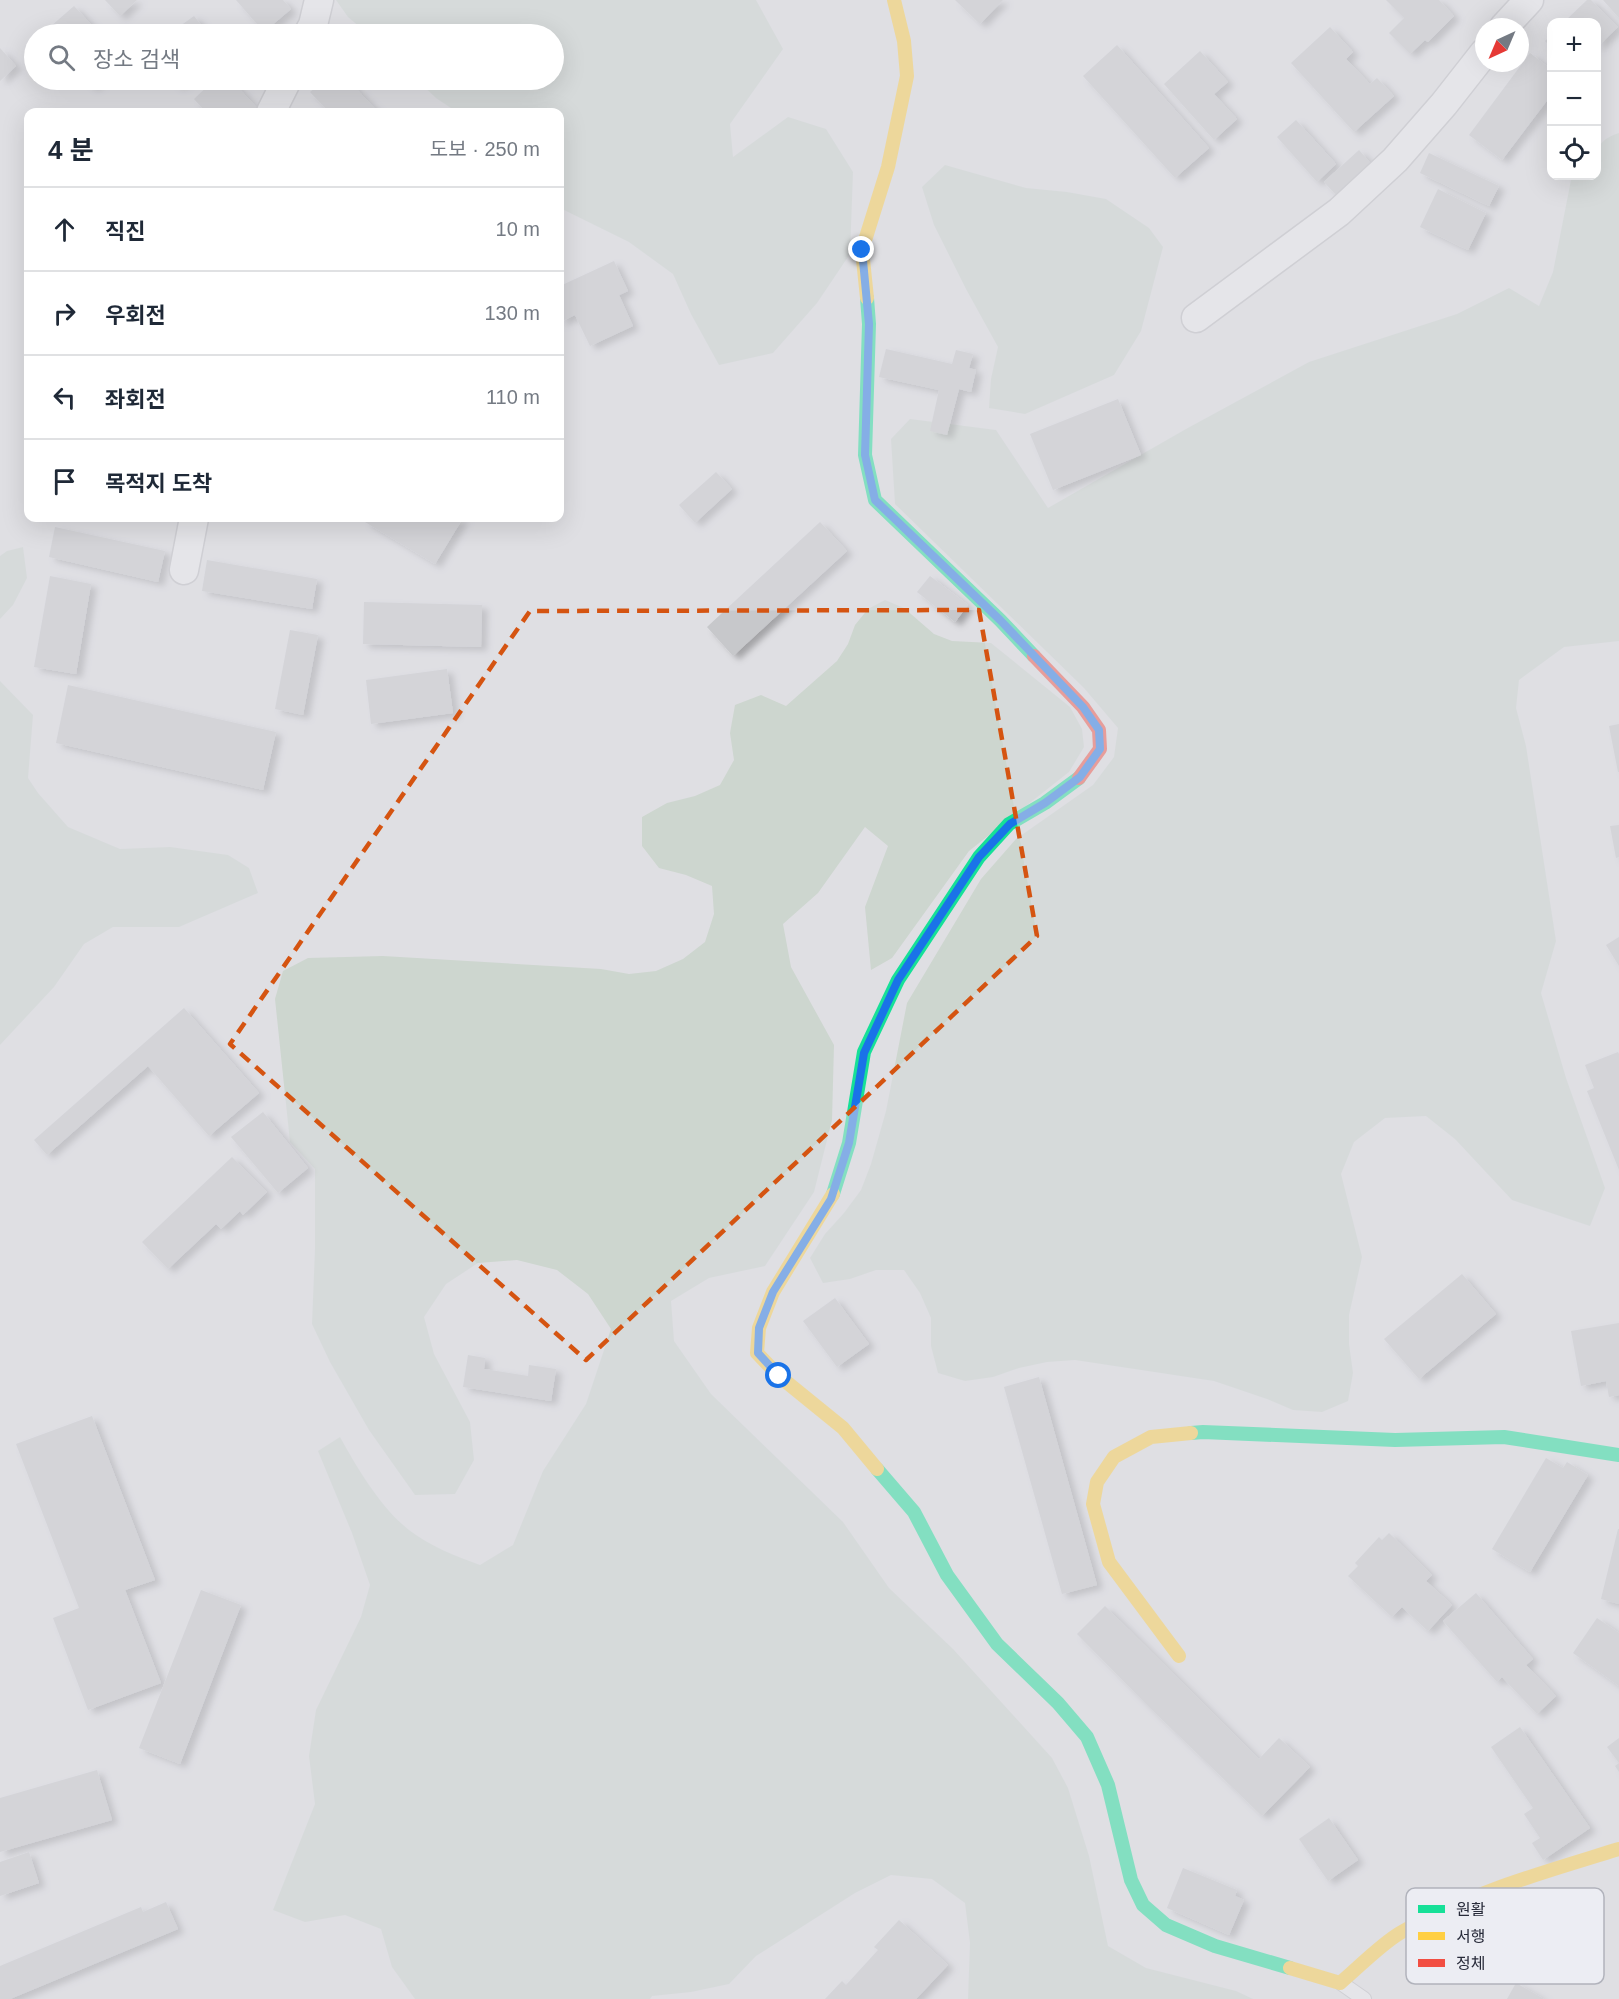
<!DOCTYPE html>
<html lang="ko">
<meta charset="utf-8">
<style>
body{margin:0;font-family:Arial,"Noto Sans KR",sans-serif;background:#f6f6f7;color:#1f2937}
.controls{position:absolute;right:18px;top:18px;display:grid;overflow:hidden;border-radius:12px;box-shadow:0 6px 24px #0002}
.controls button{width:54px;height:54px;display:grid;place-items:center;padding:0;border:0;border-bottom:2px solid #e0e1e3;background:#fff;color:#1f2937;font:30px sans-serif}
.compass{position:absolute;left:1475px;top:18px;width:54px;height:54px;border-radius:50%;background:#fff;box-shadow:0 6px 24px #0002;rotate:224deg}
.stop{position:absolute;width:18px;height:18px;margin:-14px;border:4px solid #1a73e8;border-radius:50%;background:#fff}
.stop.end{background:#1a73e8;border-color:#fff;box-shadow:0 2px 6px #0008}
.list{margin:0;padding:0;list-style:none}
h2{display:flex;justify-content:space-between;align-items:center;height:78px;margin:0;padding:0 24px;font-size:26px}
h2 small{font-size:20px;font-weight:400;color:#747a83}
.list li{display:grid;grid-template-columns:39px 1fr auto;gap:18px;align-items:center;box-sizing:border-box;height:84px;padding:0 24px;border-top:2px solid #e0e1e3}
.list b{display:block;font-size:22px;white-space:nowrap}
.list em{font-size:20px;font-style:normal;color:#747a83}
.icon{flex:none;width:33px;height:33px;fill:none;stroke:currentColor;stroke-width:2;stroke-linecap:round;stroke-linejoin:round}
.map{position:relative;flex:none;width:1619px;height:1999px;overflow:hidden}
.search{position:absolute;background:#fff;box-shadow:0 6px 24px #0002;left:24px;top:24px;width:540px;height:66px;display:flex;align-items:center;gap:15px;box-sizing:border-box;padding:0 21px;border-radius:33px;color:#747a83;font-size:22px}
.panel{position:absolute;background:#fff;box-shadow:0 6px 24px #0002;left:24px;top:108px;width:540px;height:414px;border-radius:12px}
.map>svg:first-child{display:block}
.green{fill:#cdd6cf}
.building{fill:#c7c8cb;filter:url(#shadow)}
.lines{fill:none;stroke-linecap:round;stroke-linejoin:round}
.lane-casing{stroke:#bdbdc1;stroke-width:16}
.street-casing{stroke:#bdbdc1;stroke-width:31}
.lane{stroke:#eeeef0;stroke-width:14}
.street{stroke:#eeeef0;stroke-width:28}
.fast{stroke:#16e098;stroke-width:14}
.slow{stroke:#ffcf43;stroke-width:14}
.jam{stroke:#f24e42;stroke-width:14}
.route{stroke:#1a73e8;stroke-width:8}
.marked{fill:none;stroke:#d55411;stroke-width:4.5;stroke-dasharray:12 8;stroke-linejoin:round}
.key{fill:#ecedf3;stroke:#b1b3bc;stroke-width:1.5}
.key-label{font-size:16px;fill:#282b3a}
</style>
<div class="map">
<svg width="1619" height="1999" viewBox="0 0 1619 1999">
<defs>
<filter id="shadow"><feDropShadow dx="6" dy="4" stdDeviation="3" flood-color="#0004"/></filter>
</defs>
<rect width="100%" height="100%" fill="#dfdfe3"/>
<path class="green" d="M336 0H756L783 49 730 124 733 157 788 117 826 129 853 172 850 254 817 303 773 353 719 365 691 314 673 274 629 242 560 208V112H457L436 98 417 80H554V34H368L348 17Z
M1619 133V641L1564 647 1519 680 1516 708 1526 746 1556 941 1541 993 1566 1078 1605 1188 1590 1226 1512 1200 1455 1139 1426 1116 1385 1118 1354 1142 1341 1174 1362 1257 1349 1315V1344L1353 1373 1348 1401 1322 1412 1293 1410 1267 1399 1214 1381 1075 1360 1047 1362 1019 1368 993 1377 965 1381 938 1373 931 1346V1318L920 1293 904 1270H876L850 1279 823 1283 810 1258 825 1234 844 1213 861 1190 871 1164 886 1111 907 1003 981 879 1016 839 1093 785 1114 757 1118 728 1084 688 895 504 891 439 910 419 996 430 1048 508 1186 429 1309 362 1457 314 1509 288 1539 306 1553 272 1571 180 1575 176H1596C1597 152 1594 141 1619 133Z
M945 165 1026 188 1067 192 1106 199 1149 228 1163 247 1141 331 1114 375 1025 414 989 408 991 379 998 347 966 289 934 225 922 187Z
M23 547 27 578 13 605 0 619V556L7 551Z
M885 600 904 608 934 634 952 641 991 643 1070 707 1082 729 1084 747 1069 772 969 851 892 958 871 970 865 907 888 846 865 827 818 893 783 924 791 967 834 1045 832 1120 814 1192 765 1266 709 1278 671 1301 674 1341 711 1394 843 1522 889 1588 953 1649 1052 1758 1068 1788 1089 1856 1108 1946 1146 1968 1236 1991 1253 1999H968L970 1943 965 1903 932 1879 891 1875 855 1893 756 1956 729 1984 691 1992 652 1996 650 1999H415L392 1967 381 1929 345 1915 305 1922 273 1910 315 1804 309 1756 316 1710 361 1617 370 1585 352 1533 318 1451 340 1437C357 1468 381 1508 409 1530 430 1546 455 1556 480 1565L513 1545 543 1471 586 1404 611 1329 588 1294 557 1270 517 1260 478 1263 446 1284 424 1317 434 1354 470 1422 474 1460 455 1494 415 1495 369 1430 330 1362 312 1324 315 1249V1169L290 1142 275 999 283 971 308 958 383 956 601 969 629 974 656 971 683 959 705 942 714 914 712 886 686 875 659 868 642 846V817L667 803 695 796 720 785 734 760 730 733 735 705 761 695 786 706 837 661 848 644 855 625 868 609Z
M0 681 33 715 28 778 38 793 68 827 120 849 170 847 228 855 249 868 258 893 179 927H113L84 944 54 987 0 1045Z"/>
<path class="building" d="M105 0H137L120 16Z
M236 0H283L291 9 264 32Z
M955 0H1003L980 24Z
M1386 0H1439L1454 16 1428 42 1425 40 1410 54 1389 33 1404 18Z
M1587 0H1591L1618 27 1596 48V22H1564Z
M1603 0H1619V18Z
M74 6 100 34H42Z
M194 16 208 34H169Z
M1330 27 1353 52 1346 59 1370 84 1377 78 1394 96 1354 132 1291 63Z
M1552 35V48L1545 41Z
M1117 45 1209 148 1175 178 1083 76Z
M0 48 16 66 0 81Z
M1200 51 1228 82 1214 94 1237 119 1214 140 1164 84Z
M1530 53 1552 70V94L1502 160 1469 135Z
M85 80H101L92 87Z
M173 80H186L177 86Z
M214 80H231L260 111 258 112H206L194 99Z
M324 80H348L378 112H329L310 92Z
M1296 120 1336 164 1317 182 1277 137Z
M1359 150 1373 166 1338 197 1324 182Z
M1429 153 1499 186 1489 206 1420 173Z
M1438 189 1486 213 1468 250 1420 227Z
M614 261 628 291 619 295 633 326 590 346 575 315 560 322V286Z
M886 349 952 364 956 350 973 354 969 368 976 370 971 392 959 389 947 435 930 431 939 390 879 377Z
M1118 399 1141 455 1053 490 1030 434Z
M716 472 732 489 695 523 679 505Z
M367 518H463L435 564 365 522Z
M820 522 847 551 733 656 707 627Z
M55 527 165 551 158 582 49 557Z
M207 560 317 579 312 609 202 591Z
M50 576 91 584 76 674 34 667Z
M930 576 968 605 955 622 917 592Z
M364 602 482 605 481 647 363 644Z
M290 630 318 635 303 715 275 709Z
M447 669 453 713 371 724 366 680Z
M68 685 276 732 263 790 56 743Z
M1619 724V772H1618L1609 726Z
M1619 825V857L1616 858 1610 826Z
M1619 937V966L1606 945Z
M184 1008 259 1093 209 1136 148 1066 47 1155 34 1140Z
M1618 1052 1619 1054V1170L1587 1091 1594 1088 1585 1065Z
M263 1112 308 1168 278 1193 231 1137Z
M232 1157 267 1192 243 1215 240 1211 221 1229 216 1224 168 1269 142 1242Z
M1462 1274 1496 1314 1419 1379 1384 1339Z
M835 1298 869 1344 837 1367 803 1321Z
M1619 1323V1395L1609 1397 1606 1381 1581 1386 1571 1331Z
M468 1355 485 1358 484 1369 528 1376 529 1365 556 1369 551 1401 463 1387Z
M1039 1377 1097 1585 1062 1594 1004 1387Z
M92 1416 155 1580 125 1590 161 1683 88 1710 53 1618 79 1608 16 1444Z
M1546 1458 1563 1468 1567 1462 1588 1475 1530 1572 1492 1549Z
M1618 1529H1619V1604L1601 1599Z
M1389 1533 1432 1575 1426 1581 1452 1605 1428 1631 1402 1607 1392 1617 1348 1576 1358 1566 1355 1563 1379 1537 1382 1540Z
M201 1590 241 1605 180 1764 139 1748Z
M1476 1593 1533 1659 1526 1665 1556 1696 1537 1714 1502 1677 1497 1682 1443 1621Z
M1105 1606 1259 1759 1279 1738 1310 1767 1262 1816 1150 1708 1077 1634Z
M1597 1618 1619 1633V1686L1573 1653Z
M1520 1727 1590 1828 1543 1860 1532 1843 1540 1838 1524 1814 1533 1808 1491 1747Z
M1619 1738V1772L1615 1766 1619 1763 1607 1747Z
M97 1770 112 1820 0 1852V1798Z
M1329 1818 1358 1860 1328 1881 1299 1839Z
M29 1852 39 1883 0 1896V1862Z
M1183 1868 1237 1890 1235 1896 1244 1900 1229 1935 1167 1908Z
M166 1902 178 1929 10 1999H0V1966L141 1907 143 1912Z
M899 1920 948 1965 916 1999H825L842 1981 846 1985 878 1950 874 1947Z
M1516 1983 1544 1999H1507Z"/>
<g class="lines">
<defs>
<path id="lane" d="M1341 1983 1364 1999"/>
<path id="street" d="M1504 27 1529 0
M308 34 313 25 319 0
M271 112 287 80
M1196 318 1339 212 1395 160 1444 104 1484 53
M184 570 194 518"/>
</defs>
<use href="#lane" class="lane-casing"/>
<use href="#street" class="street-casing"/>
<use href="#lane" class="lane"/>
<use href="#street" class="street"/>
<path class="fast" d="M867 298 869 324 865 455 875 500 1000 620 1034 656
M833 1194 849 1143 864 1052 898 980 979 857 1009 824 1045 803 1079 778
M1191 1433 1203 1432 1395 1440 1504 1437 1619 1455
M877 1469 914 1512 947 1575 997 1644 1058 1703 1087 1737 1108 1785 1131 1880 1143 1905 1166 1925 1215 1946 1290 1968"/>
<path class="slow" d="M867 298 862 250 888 167 907 76 904 41 894 0
M833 1194 773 1292 759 1328 757 1353 779 1376 843 1428 877 1469
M1179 1656 1109 1562 1093 1504 1097 1482 1114 1457 1151 1437 1191 1433
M1290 1968 1340 1983C1358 1968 1380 1945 1400 1933 1467 1893 1545 1872 1619 1849"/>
<path class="jam" d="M1034 656 1083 707 1099 730 1100 749 1079 778"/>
</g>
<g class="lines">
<path class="route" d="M779 1376 758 1353 759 1328 773 1292 831 1199 849 1143 864 1053 898 980 979 857 1010 824 1045 803 1080 777 1100 749 1099 730 1083 707 1000 620 875 500 865 455 869 324 862 250"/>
</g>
<path d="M0 0H1619V1999H0ZM979 610 1037 936 586 1360 230 1044 530 611Z" fill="#dfdfe3" fill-opacity=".55" fill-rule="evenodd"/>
<path class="marked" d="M979 610 1037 936 586 1360 230 1044 530 611Z"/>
<rect x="1406" y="1888" width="198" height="96" rx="9" class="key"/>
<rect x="1418" y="1905" width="27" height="8" fill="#16e098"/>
<rect x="1418" y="1932" width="27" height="8" fill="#ffcf43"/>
<rect x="1418" y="1959" width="27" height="8" fill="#f24e42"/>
<g class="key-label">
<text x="1456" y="1915">원활</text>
<text x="1456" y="1942">서행</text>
<text x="1456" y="1969">정체</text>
</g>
</svg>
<div class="controls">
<button>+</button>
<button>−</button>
<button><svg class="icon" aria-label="locate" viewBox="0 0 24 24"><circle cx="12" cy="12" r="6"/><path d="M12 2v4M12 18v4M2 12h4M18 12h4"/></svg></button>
</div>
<svg class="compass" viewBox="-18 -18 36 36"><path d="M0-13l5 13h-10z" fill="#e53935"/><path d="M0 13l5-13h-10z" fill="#747a83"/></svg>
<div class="stop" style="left:779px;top:1376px"></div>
<div class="stop end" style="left:862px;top:250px"></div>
<div class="search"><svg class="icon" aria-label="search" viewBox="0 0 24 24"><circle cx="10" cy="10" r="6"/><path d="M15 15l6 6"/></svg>장소 검색</div>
<section class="panel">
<h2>4 분<small>도보 · 250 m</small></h2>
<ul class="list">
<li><svg class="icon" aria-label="ahead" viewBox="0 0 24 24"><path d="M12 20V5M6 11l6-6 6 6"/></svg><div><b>직진</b></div><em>10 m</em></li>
<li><svg class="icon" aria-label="right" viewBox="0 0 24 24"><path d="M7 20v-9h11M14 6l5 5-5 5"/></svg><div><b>우회전</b></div><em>130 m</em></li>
<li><svg class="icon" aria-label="left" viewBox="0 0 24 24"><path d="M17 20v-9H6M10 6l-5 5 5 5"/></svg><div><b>좌회전</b></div><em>110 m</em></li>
<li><svg class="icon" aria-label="arrive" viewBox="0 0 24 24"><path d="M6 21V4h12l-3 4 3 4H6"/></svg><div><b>목적지 도착</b></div></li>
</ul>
</section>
</div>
